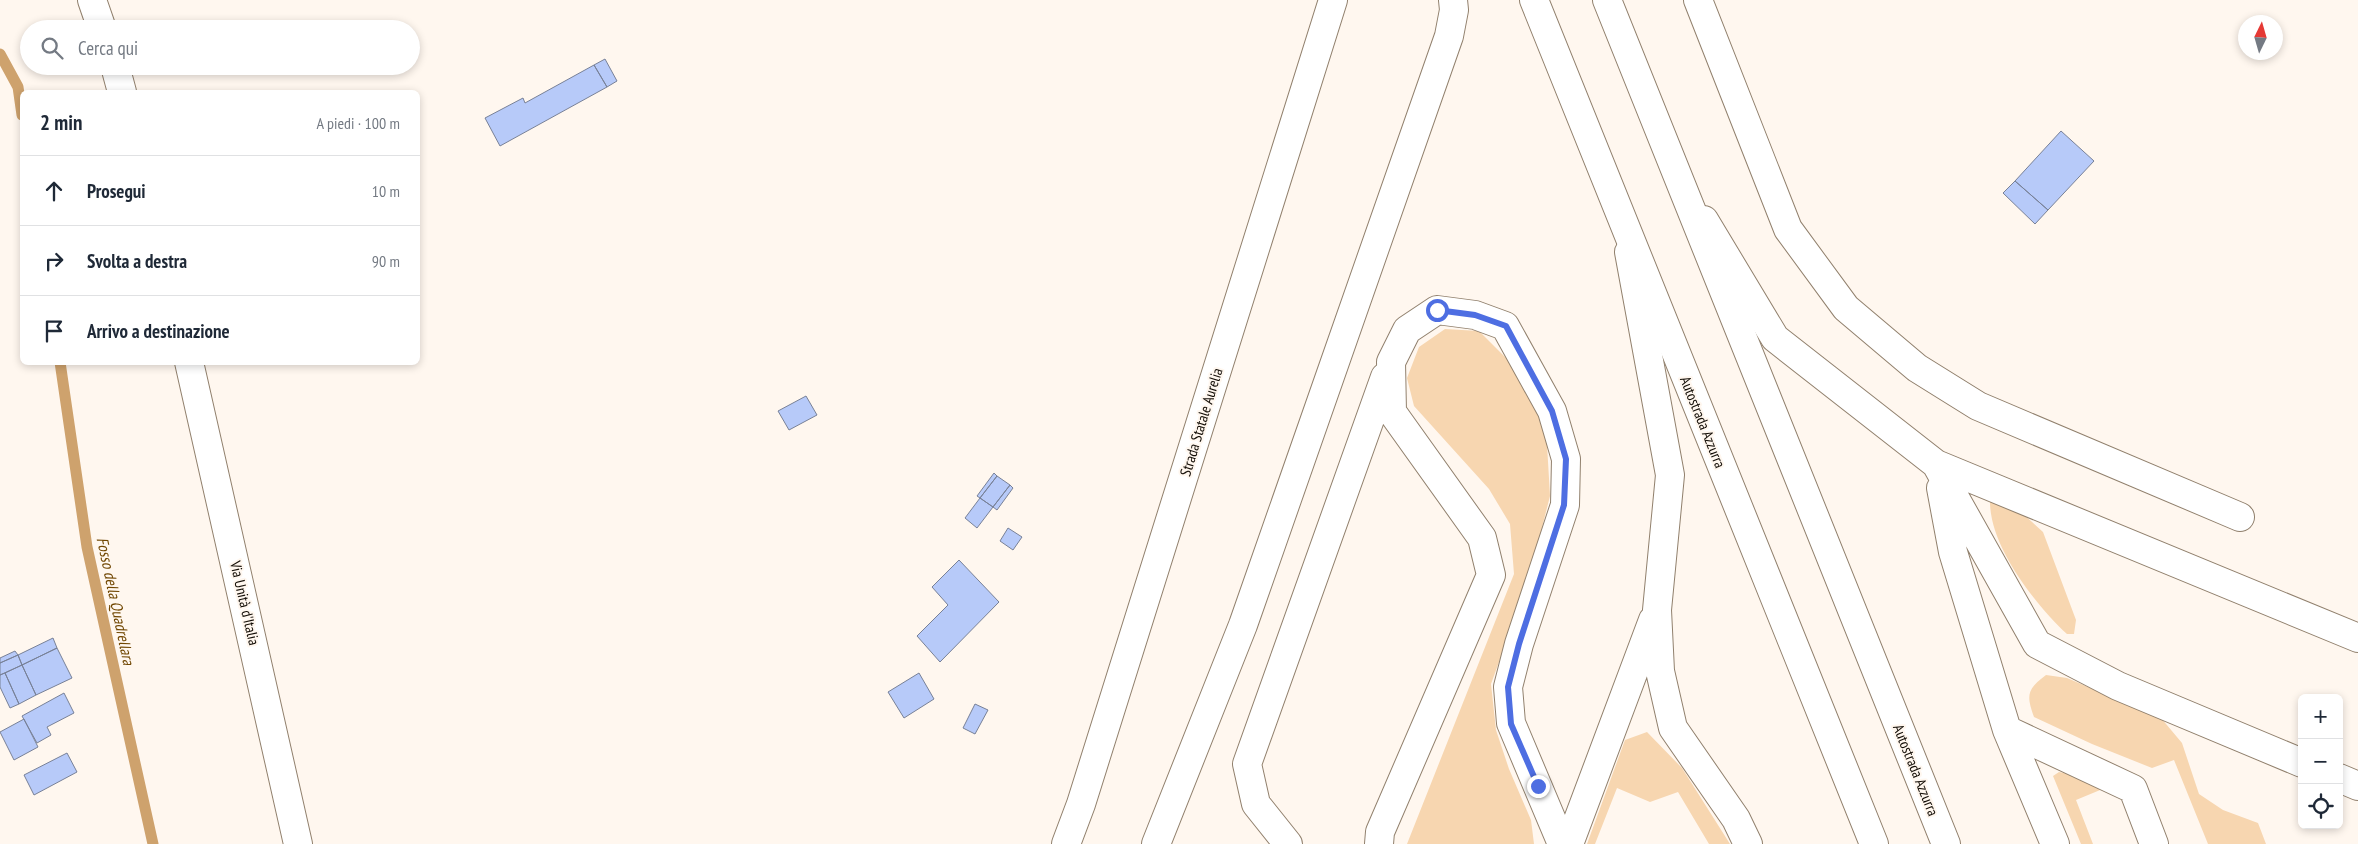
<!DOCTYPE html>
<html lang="it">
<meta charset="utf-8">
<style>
body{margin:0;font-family:"PT Sans Narrow",sans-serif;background:#f6f6f7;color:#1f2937}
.controls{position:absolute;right:15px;bottom:15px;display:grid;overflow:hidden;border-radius:8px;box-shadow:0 2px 8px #0003}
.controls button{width:45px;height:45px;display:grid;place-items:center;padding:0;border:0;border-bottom:1px solid #e0e1e3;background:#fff;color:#1f2937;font:25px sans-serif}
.compass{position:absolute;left:2238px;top:15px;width:45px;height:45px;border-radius:50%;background:#fff;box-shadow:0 2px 8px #0003;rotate:5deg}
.stop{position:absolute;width:15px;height:15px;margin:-11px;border:4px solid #4e6ee2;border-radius:50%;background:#fff}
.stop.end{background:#4e6ee2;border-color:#fff;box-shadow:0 1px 5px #0008}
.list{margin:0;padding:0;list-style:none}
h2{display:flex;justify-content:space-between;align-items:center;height:65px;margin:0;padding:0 20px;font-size:21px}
h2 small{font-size:16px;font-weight:400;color:#747a83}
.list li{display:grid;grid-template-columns:32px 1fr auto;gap:15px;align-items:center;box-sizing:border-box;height:70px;padding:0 20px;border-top:1px solid #e0e1e3}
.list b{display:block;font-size:19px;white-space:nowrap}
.list em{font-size:16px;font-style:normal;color:#747a83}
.icon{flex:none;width:28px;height:28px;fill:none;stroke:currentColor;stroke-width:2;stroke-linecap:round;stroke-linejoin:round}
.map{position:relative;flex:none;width:2358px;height:844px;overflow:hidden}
.search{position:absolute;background:#fff;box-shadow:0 2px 8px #0003;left:20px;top:20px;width:400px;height:55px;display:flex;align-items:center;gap:12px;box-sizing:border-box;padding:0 18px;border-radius:28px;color:#747a83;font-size:19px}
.panel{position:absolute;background:#fff;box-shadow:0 2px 8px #0003;left:20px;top:90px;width:400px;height:275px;border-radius:8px}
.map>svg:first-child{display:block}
.green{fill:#f7d6b0}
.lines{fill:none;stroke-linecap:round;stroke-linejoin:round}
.stream{stroke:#cea26d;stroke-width:11}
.building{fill:#b7caf9;stroke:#788197}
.minor-casing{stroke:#91806d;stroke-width:30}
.major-casing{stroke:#91806d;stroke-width:30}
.highway-casing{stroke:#91806d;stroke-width:30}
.minor{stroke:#fff;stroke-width:28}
.major{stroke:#fff;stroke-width:28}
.highway{stroke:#fff;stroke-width:28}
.route{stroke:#4e6ee2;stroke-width:6}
.labels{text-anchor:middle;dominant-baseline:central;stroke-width:4;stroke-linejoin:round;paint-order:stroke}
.street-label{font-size:15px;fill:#130d06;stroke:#fff7ef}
.water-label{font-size:16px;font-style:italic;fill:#704600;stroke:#fff7ef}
</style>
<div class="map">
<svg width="2358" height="844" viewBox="0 0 2358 844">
<rect width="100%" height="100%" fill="#fff7ef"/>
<path class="green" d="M1445 329 1479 331 1512 364 1546 427 1550 496 1529 579 1491 684 1496 730 1509 769 1531 820 1534 844H1407L1514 574 1510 524 1489 489 1414 406 1407 378 1419 347Z
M1990 500 2022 513 2043 532 2076 620 2074 634H2067C2035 604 1989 546 1990 500Z
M2046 675 2067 678 2161 718 2182 743 2199 794 2223 810 2258 823 2266 844H2208L2174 760 2152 768 2092 744 2034 717C2026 695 2027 689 2046 675Z
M1647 732 1682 768 1730 844H1709L1678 792 1650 802 1617 788 1595 844H1587L1625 740Z
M2059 772 2079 776 2105 788 2076 800 2093 844H2081L2053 776Z"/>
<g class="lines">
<path class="stream" d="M0 54 18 87 22 115
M60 362 87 547 153 844"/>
</g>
<path class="building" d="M605 59 617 81 607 87 594 65Z
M594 65 607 87 500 146 485 118 523 98 525 103Z
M2061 131 2094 161 2048 210 2015 181Z
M2015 181 2048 210 2035 224 2003 193Z
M806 396 817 415 789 430 778 411Z
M994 473 997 476 980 498 977 496Z
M997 476 1010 485 993 507 980 498Z
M1010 485 1013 488 997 510 993 507Z
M980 498 993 507 977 528 965 518Z
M1008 528 1022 537 1013 550 1000 541Z
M959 560 999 602 940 662 917 636 948 605 932 587Z
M53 638 57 648 22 665 18 655Z
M57 648 72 678 36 695 22 665Z
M15 651 18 655 0 663V658Z
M18 655 22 665 0 675V663Z
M22 665 36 695 19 704 5 673Z
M5 673 19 704 10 708 0 687V675Z
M919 673 934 699 904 718 888 692Z
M64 693 74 713 47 727 51 735 37 743 22 716Z
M975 704 988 710 975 734 963 728Z
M24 719 38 747 14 760 0 732Z
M67 753 77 772 34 795 24 775Z"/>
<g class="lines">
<defs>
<path id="minor" d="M1698 0 1788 229 1846 308 1917 368 1978 406 2240 517
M1704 220 1775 338 1936 464 2358 638
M1629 252 1670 475 1657 610 1660 671 1673 728 1736 819 1748 844
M1936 464 2037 644 2118 686 2302 763
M1941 488 1953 552 2007 730 2055 844
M2007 730 2133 789 2154 844
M2339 778 2358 786
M1156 844 1243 625 1449 36 1454 10 1453 0
M1288 844 1256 804 1247 764 1385 377
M1379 844 1380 832 1491 575 1482 538 1392 412 1391 362 1407 330 1437 310 1475 315 1505 326 1552 411 1566 459 1565 505 1519 644 1508 687 1511 723 1562 844
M1569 844 1653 620"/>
<path id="major" d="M92 0 102 29
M115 66 122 92
M189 362 298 844
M1066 844 1081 804 1333 0"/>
<path id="highway" d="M1534 0 1874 844
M1607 0 1946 844"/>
</defs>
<use href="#minor" class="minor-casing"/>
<use href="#major" class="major-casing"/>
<use href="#highway" class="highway-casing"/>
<use href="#minor" class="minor"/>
<use href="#major" class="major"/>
<use href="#highway" class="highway"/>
</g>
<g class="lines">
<path class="route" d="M1437 310 1475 315 1506 326 1552 411 1566 459 1564 505 1519 644 1508 687 1511 724 1538 786"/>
</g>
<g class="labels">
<g class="street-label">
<text transform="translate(1201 422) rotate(-73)">Strada Statale Aurelia</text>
<text transform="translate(1703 422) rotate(68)">Autostrada Azzurra</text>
<text transform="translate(245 603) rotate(77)">Via Unità d'Italia</text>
<text transform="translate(1916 770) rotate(68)">Autostrada Azzurra</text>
</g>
<g class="water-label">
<text transform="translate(116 601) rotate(78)">Fosso della Quadrellara</text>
</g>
</g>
</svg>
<div class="controls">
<button>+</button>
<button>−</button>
<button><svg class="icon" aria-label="locate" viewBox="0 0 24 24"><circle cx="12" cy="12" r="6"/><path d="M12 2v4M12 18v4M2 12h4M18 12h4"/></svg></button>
</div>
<svg class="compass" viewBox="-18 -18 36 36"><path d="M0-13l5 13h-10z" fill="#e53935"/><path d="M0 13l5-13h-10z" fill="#747a83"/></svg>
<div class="stop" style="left:1437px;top:310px"></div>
<div class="stop end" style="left:1538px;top:786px"></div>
<div class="search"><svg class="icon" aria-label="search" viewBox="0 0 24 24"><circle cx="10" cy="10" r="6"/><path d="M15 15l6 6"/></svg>Cerca qui</div>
<section class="panel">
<h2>2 min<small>A piedi · 100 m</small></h2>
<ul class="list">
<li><svg class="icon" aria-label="ahead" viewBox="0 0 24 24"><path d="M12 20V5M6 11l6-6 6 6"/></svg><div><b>Prosegui</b></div><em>10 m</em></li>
<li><svg class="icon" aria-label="right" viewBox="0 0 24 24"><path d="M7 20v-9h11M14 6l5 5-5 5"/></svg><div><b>Svolta a destra</b></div><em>90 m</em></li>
<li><svg class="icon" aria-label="arrive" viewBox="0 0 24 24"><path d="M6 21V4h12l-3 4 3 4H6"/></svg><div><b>Arrivo a destinazione</b></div></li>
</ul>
</section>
</div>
